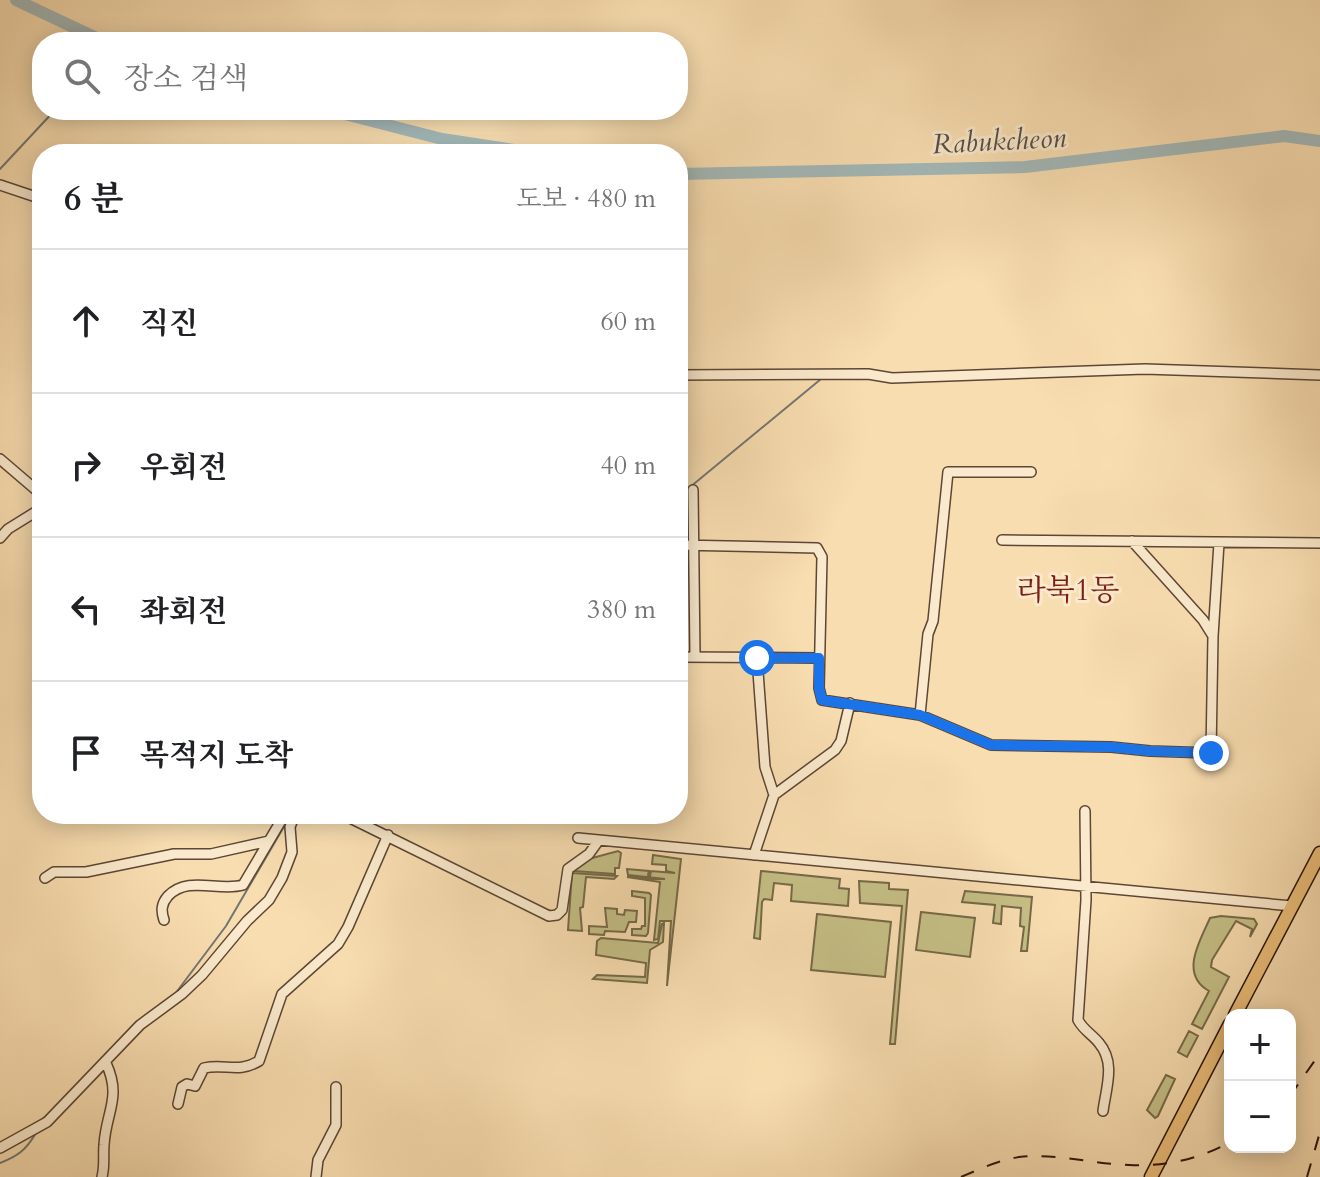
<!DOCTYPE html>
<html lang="ko">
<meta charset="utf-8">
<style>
body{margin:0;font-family:Cardo,"Noto Serif KR",serif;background:#f6f6f6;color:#202124}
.controls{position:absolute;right:24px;bottom:24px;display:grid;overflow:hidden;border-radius:16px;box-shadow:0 4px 20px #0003}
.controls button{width:72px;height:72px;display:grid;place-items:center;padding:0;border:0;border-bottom:2px solid #e0e0e0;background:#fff;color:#202124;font:40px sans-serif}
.stop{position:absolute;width:24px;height:24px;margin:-18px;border:6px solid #1a73e8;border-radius:50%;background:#fff}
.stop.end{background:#1a73e8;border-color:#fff;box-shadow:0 2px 8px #0008}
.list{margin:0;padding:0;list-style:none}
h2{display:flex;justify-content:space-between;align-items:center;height:104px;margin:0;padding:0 32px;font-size:34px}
h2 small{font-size:26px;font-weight:400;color:#757577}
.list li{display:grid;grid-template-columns:52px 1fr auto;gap:24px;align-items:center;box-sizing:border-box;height:144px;padding:0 32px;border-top:2px solid #e0e0e0}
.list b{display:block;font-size:30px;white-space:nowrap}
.list em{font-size:26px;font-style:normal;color:#757577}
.icon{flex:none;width:44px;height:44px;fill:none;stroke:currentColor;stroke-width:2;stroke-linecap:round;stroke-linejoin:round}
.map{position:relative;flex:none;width:1320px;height:1177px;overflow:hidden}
.search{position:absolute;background:#fff;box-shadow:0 4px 20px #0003;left:32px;top:32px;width:656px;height:88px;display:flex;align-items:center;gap:20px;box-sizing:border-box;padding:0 28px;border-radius:32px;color:#757577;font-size:30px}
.panel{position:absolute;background:#fff;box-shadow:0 4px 20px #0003;left:32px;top:144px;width:656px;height:680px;border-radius:32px}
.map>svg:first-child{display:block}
.green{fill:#c5bf86;stroke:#766948;stroke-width:2}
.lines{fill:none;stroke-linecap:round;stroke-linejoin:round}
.stream{stroke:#727672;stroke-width:2}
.river{stroke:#a3b8b8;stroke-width:12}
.minor-casing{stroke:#5c4634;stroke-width:12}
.highway-casing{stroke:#28130a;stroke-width:15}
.minor{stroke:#fae9cc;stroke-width:9}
.highway{stroke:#ecbe78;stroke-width:12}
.rail{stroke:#28130a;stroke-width:2;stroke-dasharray:14 14;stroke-linecap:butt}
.route{stroke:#1a73e8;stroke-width:10}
.labels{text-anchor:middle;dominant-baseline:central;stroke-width:6;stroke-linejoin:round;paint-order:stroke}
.water-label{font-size:28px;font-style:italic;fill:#534d47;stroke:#fae9cc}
.quarter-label{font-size:30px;fill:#7a1f14;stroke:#fae9cc}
</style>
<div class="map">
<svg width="1320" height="1177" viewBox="0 0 1320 1177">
<rect width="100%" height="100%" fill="#f8ddb0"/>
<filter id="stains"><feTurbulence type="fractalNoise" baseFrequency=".0025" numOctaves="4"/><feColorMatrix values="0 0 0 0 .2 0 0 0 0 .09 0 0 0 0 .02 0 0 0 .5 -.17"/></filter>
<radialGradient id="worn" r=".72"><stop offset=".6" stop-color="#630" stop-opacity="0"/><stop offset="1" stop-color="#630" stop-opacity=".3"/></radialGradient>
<path class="green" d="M618 851 621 853 619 868H615V874L574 871 585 860Z
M653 855 681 859 667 986 671 921H660L658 939 654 940 660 882 627 877 665 879 628 875 627 869 649 871 648 875 650 876 651 871 675 873 666 871V865L652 864Z
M761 871 840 879 839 888 849 889 848 906 791 901 792 885 774 883 772 900 764 899 762 902 760 939 754 938Z
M572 873 617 876 614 879 586 877 583 907 580 908 582 931 568 930Z
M859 881 889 883V889L908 890 895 1044H890L902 906 860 903Z
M632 891 649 893 651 895 648 933 646 936 632 935V929H641L642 926H645V898L632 896Z
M965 891 1032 897 1027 951H1021L1024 927 1020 926 1021 908 1002 906 1001 924 993 923 995 905 962 902Z
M605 908 617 909V914L624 915 625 910 637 911 636 922H629L625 932 605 931 604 935 589 934V926L607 927Z
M921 912 975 918 970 957 916 950Z
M817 914 891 922 885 977 811 970Z
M1221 916 1254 919 1257 924 1250 937 1252 929 1236 921 1212 960 1211 967 1229 977 1202 1029 1192 1024 1209 991C1179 974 1200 941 1210 918Z
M664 923 663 942 650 950 647 983 593 979 597 975 645 977 646 963 596 955 597 941 601 938 658 943 662 924Z
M1189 1031 1198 1036 1187 1057 1178 1052Z
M1166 1075 1175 1079 1158 1116 1155 1118 1147 1110Z"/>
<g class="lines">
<path class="stream" d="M0 169 55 110
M678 497 821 379
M175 994 226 926 289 818
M38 1122 49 1114
M0 1163C18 1156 26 1150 36 1133"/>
<path class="river" d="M16 0 105 42
M329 110 442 139 541 154
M678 174 1025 167 1284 136 1320 141"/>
<defs>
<path id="minor" d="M0 185 42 199
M678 375 868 374 892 378 1145 369 1320 375
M0 459 42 495
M693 490 695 657
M0 538 8 529 42 508
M1002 540 1320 543
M1132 541 1203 620 1213 636
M678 545 817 548 822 557 819 688 822 700 920 715 928 634 933 621 948 472H1031
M678 657 819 658
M757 658 765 767 774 795
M920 715 991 745 1111 747 1150 751 1211 753 1213 636 1219 543
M1085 811 1086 900 1078 1020C1084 1031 1092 1034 1099 1043 1116 1063 1106 1088 1103 1111
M342 814 549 916 557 915 562 910 568 869 589 854 599 840
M578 838 1292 906
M754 855 774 795 835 750 841 741 850 703
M45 878 54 872H86L174 854H211L269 841
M164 920C161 911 161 904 168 896 188 875 219 892 243 885L285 814
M178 1104 182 1087 187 1084 195 1086 204 1068C226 1063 237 1074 259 1061L282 994 338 944 348 927 388 835
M0 1148 47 1122 140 1025 182 994 202 975 247 921 269 900 282 878 292 852 290 827 295 814
M102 1177C105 1165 103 1157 104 1145 106 1111 122 1098 106 1063
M316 1177 318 1160 336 1125V1087"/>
<path id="highway" d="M1235 1015 1320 853
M1151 1177 1230 1024"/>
</defs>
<use href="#minor" class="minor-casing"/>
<use href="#highway" class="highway-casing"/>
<use href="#minor" class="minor"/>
<use href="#highway" class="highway"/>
<path class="rail" d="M1290 1096 1320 1053
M961 1177C980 1169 999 1160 1019 1157 1057 1153 1092 1164 1129 1165 1164 1167 1200 1159 1230 1142
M1307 1177 1320 1132"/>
</g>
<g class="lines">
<path class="route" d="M757 658H819V688L822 700 920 715 991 745 1111 747 1150 751 1211 753"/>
</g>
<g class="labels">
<g class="water-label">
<text transform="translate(999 141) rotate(-3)">Rabukcheon</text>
</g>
<g class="quarter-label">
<text x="1068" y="590">라북1동</text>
</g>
</g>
<rect width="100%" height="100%" filter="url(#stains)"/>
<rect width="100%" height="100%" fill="url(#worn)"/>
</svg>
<div class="controls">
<button>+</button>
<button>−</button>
</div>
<div class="stop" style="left:757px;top:658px"></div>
<div class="stop end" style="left:1211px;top:753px"></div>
<div class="search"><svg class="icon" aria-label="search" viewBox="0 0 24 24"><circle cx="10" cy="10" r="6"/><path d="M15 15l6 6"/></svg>장소 검색</div>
<section class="panel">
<h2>6 분<small>도보 · 480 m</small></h2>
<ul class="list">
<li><svg class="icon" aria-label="ahead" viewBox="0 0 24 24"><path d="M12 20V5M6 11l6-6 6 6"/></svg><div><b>직진</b></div><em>60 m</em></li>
<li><svg class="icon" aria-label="right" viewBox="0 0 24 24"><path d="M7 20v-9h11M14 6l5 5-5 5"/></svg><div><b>우회전</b></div><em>40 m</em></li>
<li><svg class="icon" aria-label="left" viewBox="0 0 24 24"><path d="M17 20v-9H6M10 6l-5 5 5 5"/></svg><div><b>좌회전</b></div><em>380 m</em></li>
<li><svg class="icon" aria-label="arrive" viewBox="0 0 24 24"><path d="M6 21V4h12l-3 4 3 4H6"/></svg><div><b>목적지 도착</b></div></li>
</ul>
</section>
</div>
